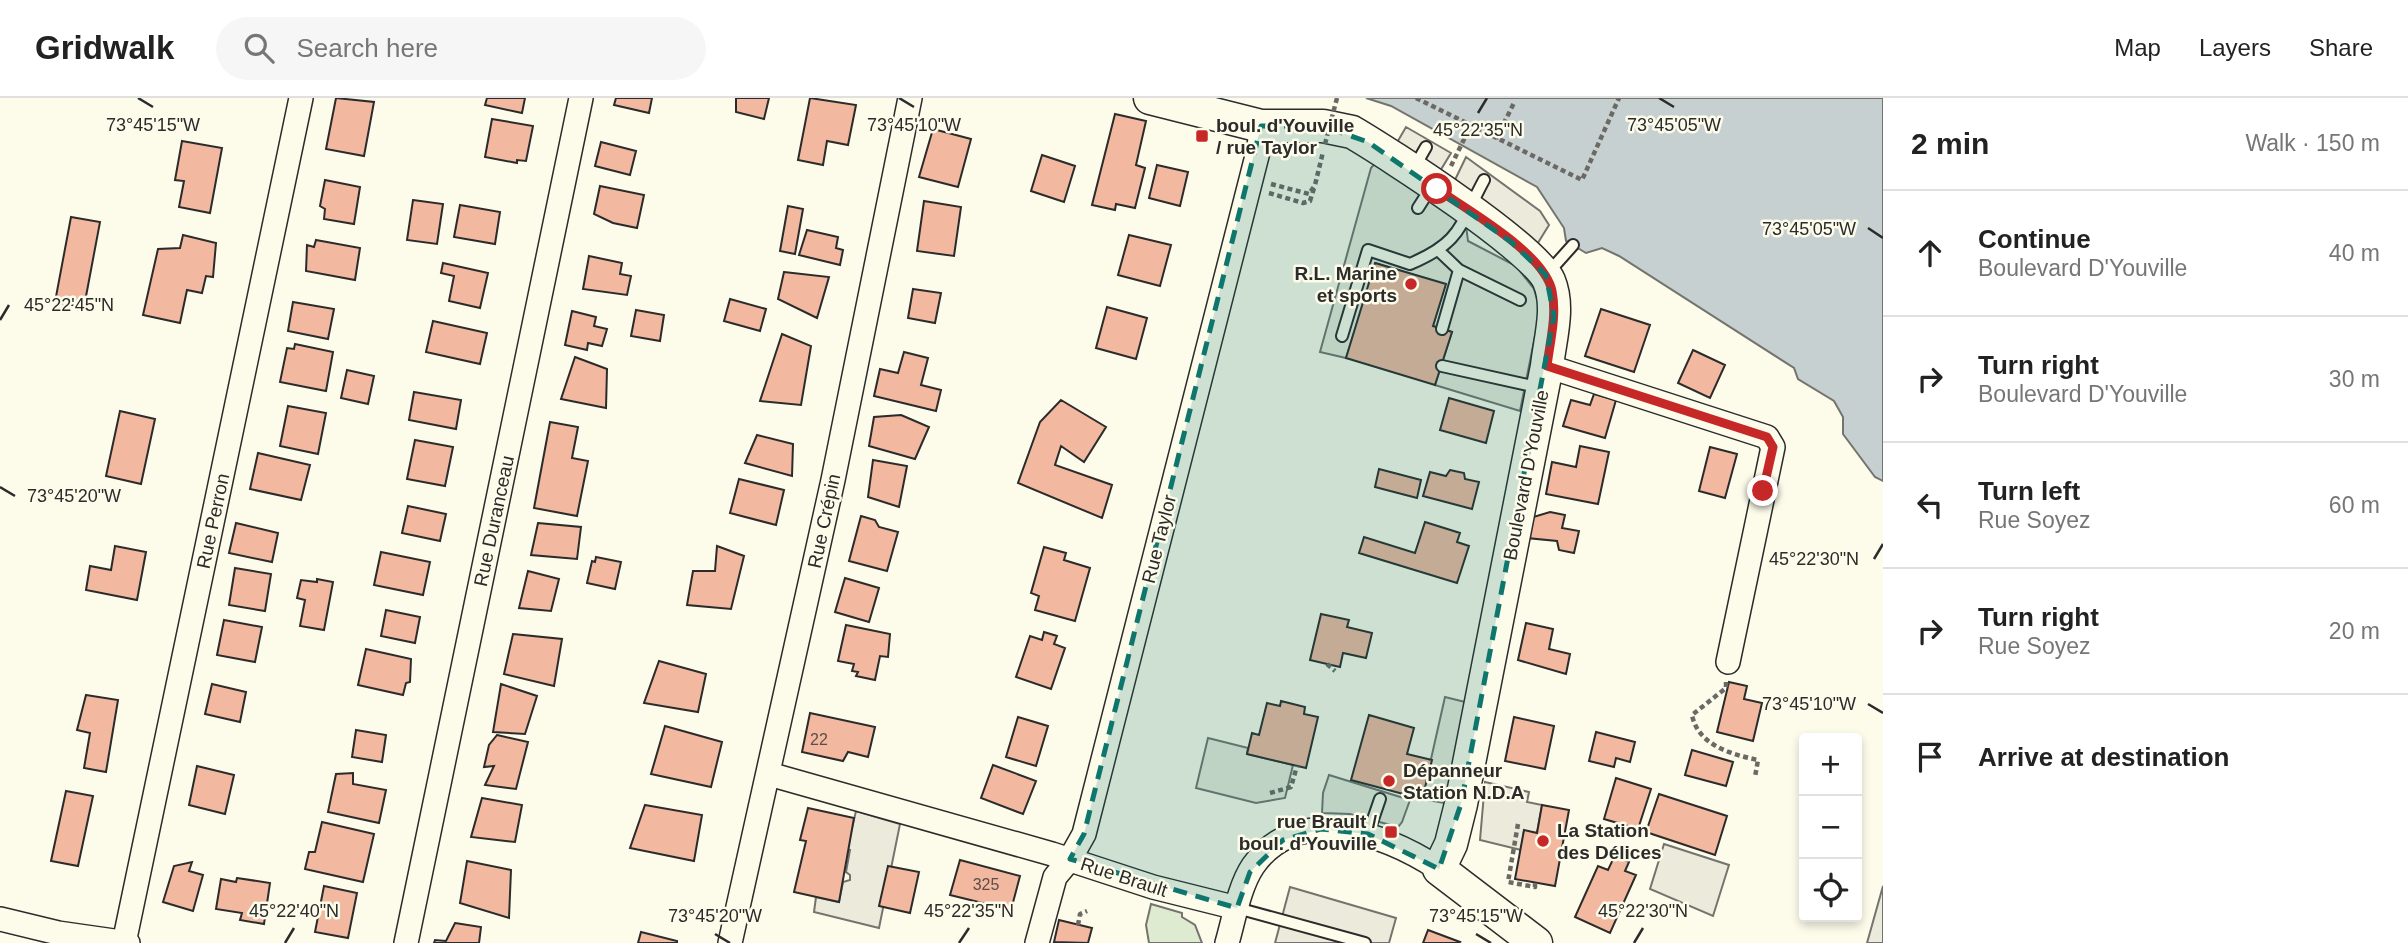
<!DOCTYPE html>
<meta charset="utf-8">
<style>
body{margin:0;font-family:Helvetica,sans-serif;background:#f6f6f6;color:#222}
.controls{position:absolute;right:21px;bottom:21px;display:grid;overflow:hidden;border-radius:7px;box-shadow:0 4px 10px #0003}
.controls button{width:63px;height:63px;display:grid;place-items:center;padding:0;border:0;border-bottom:2px solid #e0e0e0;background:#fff;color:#222;font:35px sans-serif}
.stop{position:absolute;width:21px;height:21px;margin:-16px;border:5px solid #c62828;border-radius:50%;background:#fff}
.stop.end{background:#c62828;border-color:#fff;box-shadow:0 2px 7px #0008}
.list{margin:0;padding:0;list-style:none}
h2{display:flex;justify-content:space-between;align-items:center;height:91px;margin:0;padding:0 28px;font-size:30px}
h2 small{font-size:23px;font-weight:400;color:#767676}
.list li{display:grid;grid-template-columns:46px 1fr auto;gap:21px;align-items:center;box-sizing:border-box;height:126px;padding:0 28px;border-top:2px solid #e0e0e0}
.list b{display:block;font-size:26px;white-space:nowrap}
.list p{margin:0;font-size:23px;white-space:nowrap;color:#767676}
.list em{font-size:23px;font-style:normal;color:#767676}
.icon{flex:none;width:38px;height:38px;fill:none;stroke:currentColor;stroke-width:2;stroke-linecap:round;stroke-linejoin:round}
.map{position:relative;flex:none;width:1883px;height:845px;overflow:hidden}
header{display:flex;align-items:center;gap:42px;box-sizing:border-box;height:98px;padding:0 35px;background:#fff;border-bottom:2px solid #e0e0e0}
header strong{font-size:33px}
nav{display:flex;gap:38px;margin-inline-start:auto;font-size:24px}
.search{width:490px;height:63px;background:#f6f6f6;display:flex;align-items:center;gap:18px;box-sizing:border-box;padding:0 24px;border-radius:38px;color:#767676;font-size:26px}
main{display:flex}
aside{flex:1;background:#fff}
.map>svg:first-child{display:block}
.green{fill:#deebd1;stroke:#74746e;stroke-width:2}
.parking{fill:#eceadb;stroke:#74746e;stroke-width:2}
.water{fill:#c7d0d0;stroke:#74746e;stroke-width:2}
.building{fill:#f2b8a0;stroke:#2b2b2b;stroke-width:2}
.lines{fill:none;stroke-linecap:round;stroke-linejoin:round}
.lane-casing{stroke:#2b2b2b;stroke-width:14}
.street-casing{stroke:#2b2b2b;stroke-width:26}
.secondary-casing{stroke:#2b2b2b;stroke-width:35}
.path{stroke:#6a6964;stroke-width:4.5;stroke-dasharray:5 3.5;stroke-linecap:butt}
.lane{stroke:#fdfbea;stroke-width:10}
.street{stroke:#fdfbea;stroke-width:23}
.secondary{stroke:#fdfbea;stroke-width:32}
.path-bridge{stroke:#6a6964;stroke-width:4.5;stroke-dasharray:5 3.5;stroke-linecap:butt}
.route{stroke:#c62828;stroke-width:9}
.marked{fill:#0f766e;fill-opacity:0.2;stroke:#0f766e;stroke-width:5;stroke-dasharray:14 9;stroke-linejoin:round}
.ticks{fill:none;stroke:#2b2b2b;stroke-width:2.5}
.poi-dot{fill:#c62828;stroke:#fdfbea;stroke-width:2.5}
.labels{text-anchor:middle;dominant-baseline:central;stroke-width:5;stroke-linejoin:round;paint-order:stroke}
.number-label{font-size:16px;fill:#5d4e48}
.poi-label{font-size:19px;font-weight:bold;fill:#2b2b2b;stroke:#fdfbea;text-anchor:start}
.street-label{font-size:19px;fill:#2b2b2b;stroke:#fdfbea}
.ticks-label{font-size:18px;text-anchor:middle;fill:#2b2b2b;stroke:#fdfbea;stroke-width:5;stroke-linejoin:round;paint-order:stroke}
</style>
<header>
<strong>Gridwalk</strong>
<div class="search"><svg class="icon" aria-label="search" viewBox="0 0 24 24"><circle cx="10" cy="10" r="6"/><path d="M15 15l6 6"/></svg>Search here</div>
<nav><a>Map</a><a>Layers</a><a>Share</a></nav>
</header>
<main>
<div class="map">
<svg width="1883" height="845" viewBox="0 0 1883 845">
<rect width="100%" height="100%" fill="#fdfbea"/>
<path class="green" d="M1151 806 1182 815V819L1195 827 1202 845H1149L1146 827Z"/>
<path class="parking" d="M1406 29 1451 55 1437 78 1395 48Z
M1466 59 1540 113 1549 127 1536 148 1453 86Z
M1376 64 1466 127 1468 143 1516 168 1534 191 1539 208 1537 228 1520 313 1435 287 1452 234 1433 228 1445 187 1376 165 1346 260 1320 254 1371 70Z
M1445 599 1469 605 1447 703 1444 705 1422 701Z
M1208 640 1248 650 1247 656 1293 667 1285 700 1256 705 1196 690Z
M1329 677 1410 702 1402 724 1398 729 1350 716 1322 715 1323 695Z
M1485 684 1529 694 1527 704 1542 707 1537 735 1524 733 1521 752 1480 742Z
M856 713 900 726 879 830 814 814 816 799 839 804 843 784 850 782V777L846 774 850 752 847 751Z
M1664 746 1729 767 1713 818 1650 791Z
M1883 788V845H1867Z
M1290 789 1396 820 1389 845H1275Z"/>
<path class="water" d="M1366 0H1883V383L1875 379 1843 336V319L1834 303 1798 281 1794 270 1619 158 1602 150 1586 155 1566 143 1564 130 1537 89 1391 8Z"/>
<path class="building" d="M336 0 374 4 364 58 326 51Z
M487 0H525L522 15 485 7Z
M616 0H652L649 15 614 7Z
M736 0H769L764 21 736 14Z
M810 0 856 7 848 47 827 43 823 67 798 62Z
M1115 16 1146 23 1136 67 1145 70 1135 110 1116 106 1115 112 1092 107Z
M492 21 533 28 526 63 517 62V65L485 59Z
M933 31 971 41 958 89 919 79Z
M182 43 222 50 210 115 179 109 184 83 175 82Z
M601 44 636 53 630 77 595 68Z
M1042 57 1075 68 1064 104 1031 93Z
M1157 67 1188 74 1180 108 1149 100Z
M325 82 360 89 354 126 324 121 325 111 320 108Z
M600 88 644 97 637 130 613 125 594 116Z
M413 102 443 106 437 146 407 142Z
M924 103 961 109 954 158 917 153Z
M460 107 500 114 495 146 454 139Z
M788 108 803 111 795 156 780 153Z
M71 119 100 124 84 209 55 204Z
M807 132 838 139 836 150 843 152 840 167 799 157Z
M183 137 216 145 213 179 206 178 202 195 187 192 180 225 143 217 158 151 180 150Z
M1129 137 1171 147 1160 188 1118 177Z
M316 142 360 150 355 182 306 173 307 147 314 149Z
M589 158 622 165 620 176 631 178 627 197 583 191Z
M443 165 488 175 480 210 449 203 454 178 441 175Z
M1375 165 1446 186 1433 228 1452 234 1435 287 1346 260Z
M784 174 829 179 817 220 778 201Z
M913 191 941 195 935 225 908 220Z
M730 201 766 211 760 233 724 223Z
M293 204 334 211 328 241 288 233Z
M1107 209 1147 220 1136 261 1096 250Z
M1601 211 1650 227 1634 274 1585 258Z
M636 212 664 217 660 243 631 238Z
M572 213 596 219 594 228 607 231 602 248 588 245 587 252 565 247Z
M433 223 487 235 480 266 426 254Z
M782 236 811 248 801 307 760 303Z
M295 246 333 254 326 293 280 284 287 250 294 251Z
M1693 252 1725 267 1710 300 1678 285Z
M904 254 928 260 921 287 941 292 936 313 874 298 880 271 898 275Z
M575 259 607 271 606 310 561 301Z
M347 272 374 278 368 306 341 300Z
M414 294 461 302 456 331 409 322Z
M1594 296 1616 302 1605 340 1563 328 1571 302 1590 307Z
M1449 300 1494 313 1486 345 1440 332Z
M1061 302 1106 329 1084 364 1061 348 1055 367 1112 387 1102 420 1018 385 1040 324Z
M288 308 326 315 318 356 280 348Z
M120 313 155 321 141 386 106 378Z
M901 317 929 329 915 361 869 348 874 319Z
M550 324 578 329 572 360 588 363 577 418 534 410Z
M757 337 793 346 792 378 745 365Z
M415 342 453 349 445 388 407 381Z
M1580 348 1609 354 1598 406 1546 396 1552 364 1576 369Z
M1710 349 1737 356 1725 400 1699 393Z
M258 355 310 367 301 402 250 391Z
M873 362 907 368 899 409 868 399Z
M1379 371 1421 382 1417 400 1375 389Z
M1450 372 1464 375 1465 381 1479 384 1472 411 1423 398 1430 374 1446 378Z
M739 381 784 392 776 427 730 415Z
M408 408 446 416 440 443 402 435Z
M1550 414 1565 417 1562 430 1579 433 1574 455 1559 452 1557 443 1527 440 1530 420Z
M861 418 875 422 879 429 898 434 887 473 849 463Z
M1425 424 1460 435 1457 444 1469 448 1457 485 1359 455 1364 439 1415 455Z
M236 425 278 435 272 464 229 455Z
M538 425 581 429 577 461 531 457Z
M115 448 146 454 137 502 86 492 90 468 111 472Z
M717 448 744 458 731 511 687 507 693 473H715Z
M1044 449 1066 455 1064 462 1090 470 1075 523 1035 512 1039 498 1031 495Z
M381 454 430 464 423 497 374 487Z
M596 459 621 464 615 491 587 485 592 463 595 464Z
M235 470 271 476 265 513 229 507Z
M528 473 559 481 551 513 519 510Z
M845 480 879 490 869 524 835 514Z
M317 481 333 484 324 532 300 528 305 502 297 500 301 482 317 484Z
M386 512 420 519 415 545 381 538Z
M1321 516 1349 522 1347 529 1372 535 1366 560 1343 555 1340 569 1310 562Z
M224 522 262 529 255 564 217 557Z
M1526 525 1553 531 1549 551 1570 556 1566 576 1518 562Z
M846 527 890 536 888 559 880 558 875 582 856 578 858 574 852 573 854 566 838 563Z
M1044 534 1057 538 1054 546 1065 550 1051 591 1016 579 1030 538 1042 542Z
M513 536 562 541 554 588 504 576Z
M366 551 411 561 410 584 406 585 403 597 358 587Z
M659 563 706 576 698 614 644 605Z
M1729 584 1747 588 1744 601 1762 605 1753 643 1717 634Z
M212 586 246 594 240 624 205 616Z
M501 586 537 598 525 636 493 634Z
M86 597 118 602 106 674 84 670 90 635 77 632Z
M1281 603 1305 609 1304 616 1318 619 1306 670 1247 656 1252 635 1259 637 1267 605 1280 608Z
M810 615 875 629 868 659 848 654 843 663 802 654Z
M1369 617 1414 630 1407 656 1432 662 1422 701 1351 682Z
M1018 619 1048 628 1036 668 1006 659Z
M1514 619 1554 628 1545 671 1505 663Z
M665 628 722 644 711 689 651 676Z
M356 632 386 637 382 664 352 659Z
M1596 634 1635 644 1630 664 1616 660 1614 669 1589 663Z
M497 637 528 644 516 691 485 687 494 668 484 669 489 647Z
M1692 652 1733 664 1726 688 1685 677Z
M993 667 1036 683 1023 716 981 700Z
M197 668 234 677 225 716 189 707Z
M353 675V686L386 692 379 725 328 714 336 676Z
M1616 680 1651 691 1638 731 1604 721Z
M66 693 93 698 78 768 51 763Z
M1659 696 1727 718 1715 757 1646 734Z
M482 700 522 707 515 744 471 739Z
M645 707 702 717 694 763 630 750Z
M1542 707 1569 712 1555 788 1515 781 1524 732 1537 735Z
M808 710 854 720 839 804 794 794 806 743 800 742Z
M322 724 374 736 363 784 305 771 309 754H315Z
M1615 757 1629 764 1625 773 1636 777 1610 835 1575 819 1598 768 1608 772Z
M960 762 1020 778 1011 812 950 797Z
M467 763 511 772 509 820 460 805Z
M192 764 189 773 203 777 193 813 163 804 174 768Z
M888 768 919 774 910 815 879 808Z
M237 780 270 785 264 826 240 822 242 815 216 811 221 781 236 784Z
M324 788 357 795 348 840 315 834Z
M1059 822 1092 830 1088 845 1054 844Z
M455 825 481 829 479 845H434L435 842 446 843Z
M1428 832 1460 844 1459 845H1423Z
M641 834 677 843V845H638Z"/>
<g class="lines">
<defs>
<path id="lane" d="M1414 70 1426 49
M1418 110 1432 88
M1438 152 1459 172 1442 231
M1459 172 1520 202
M1548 175 1573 147
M1342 238 1368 152 1410 166C1462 144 1459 128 1484 82
M1442 268 1541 290
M1368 736 1380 701
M1237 810 1365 845"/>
<path id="street" d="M1547 268 1767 339 1773 349 1728 564
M769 676 1052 756 1153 789 1237 810
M0 821 58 835 128 845
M124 845 301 0
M406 845 581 0
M730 845 833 382 910 0
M1037 845 1055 779 1070 761 1084 736 1259 50 1261 28
M1227 845C1234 821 1239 789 1253 768 1298 703 1387 737 1439 771"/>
<path id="secondary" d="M1150 0 1261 28H1323L1352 34C1388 55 1535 150 1549 183 1560 209 1550 241 1547 268L1461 706 1451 746 1439 771 1536 845"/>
</defs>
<use href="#lane" class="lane-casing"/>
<use href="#street" class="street-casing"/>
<use href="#secondary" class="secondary-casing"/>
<path class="path" d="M1416 0 1582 82 1619 0
M1496 41 1514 5
M1451 68 1471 27
M1271 86 1309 96 1315 87 1323 54
M1269 95 1303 105 1310 103 1315 87
M1327 566 1335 573
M1726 584V590L1692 617C1698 647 1730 656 1758 662L1755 679
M1270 695 1291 689 1297 668
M1518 726 1508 784 1535 789V785
M1078 827 1080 816 1087 813"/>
<use href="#lane" class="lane"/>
<use href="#street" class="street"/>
<use href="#secondary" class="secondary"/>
<path class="path-bridge" d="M1325 46 1337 0"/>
</g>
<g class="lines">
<path class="route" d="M1437 91C1469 113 1544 155 1552 193 1557 218 1550 243 1547 268L1767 339 1773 349 1763 393"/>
</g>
<path class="marked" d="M1261 28H1323L1368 44 1510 143 1546 177 1554 218 1461 706 1439 771 1368 736 1321 731 1283 742 1250 774 1237 810 1070 761 1084 736Z"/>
<path class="ticks" d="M138 0 153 9M899 0 914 9M1659 0 1674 9M1478 15 1487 0M1868 130 1883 140M0 222 9 207M0 389 15 398M1874 461 1883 446M1868 606 1883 615M715 836 730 845M1476 836 1491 845M285 845 294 830M959 845 969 830M1634 845 1643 830"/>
<g class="poi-dot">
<rect x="1195" y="31" width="14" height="14" rx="3.5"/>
<circle cx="1411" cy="186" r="7"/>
<circle cx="1389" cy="683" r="7"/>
<rect x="1384" y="727" width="14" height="14" rx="3.5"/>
<circle cx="1543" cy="743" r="7"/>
</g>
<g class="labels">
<g class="number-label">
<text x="819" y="641">22</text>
<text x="986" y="786">325</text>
</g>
<g class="poi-label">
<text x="1216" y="27">boul. d'Youville<tspan x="1216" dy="22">/ rue Taylor</tspan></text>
<text x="1397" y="175" text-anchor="end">R.L. Marine<tspan x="1397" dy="22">et sports</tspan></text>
<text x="1403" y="672">Dépanneur<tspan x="1403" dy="22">Station N.D.A</tspan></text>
<text x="1377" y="723" text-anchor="end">rue Brault /<tspan x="1377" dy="22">boul. d'Youville</tspan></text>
<text x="1557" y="732">La Station<tspan x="1557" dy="22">des Délices</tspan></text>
</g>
<g class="street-label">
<text transform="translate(1526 377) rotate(-79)">Boulevard D'Youville</text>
<text transform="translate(213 423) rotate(-78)">Rue Perron</text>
<text transform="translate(494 423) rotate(-78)">Rue Duranceau</text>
<text transform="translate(824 423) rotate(-78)">Rue Crépin</text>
<text transform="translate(1159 441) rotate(-76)">Rue Taylor</text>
<text transform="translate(1124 779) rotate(18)">Rue Brault</text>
</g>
</g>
<g class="ticks-label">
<text x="1674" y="33">73°45'05"W</text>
<text x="153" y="33">73°45'15"W</text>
<text x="914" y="33">73°45'10"W</text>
<text x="1478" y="38">45°22'35"N</text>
<text x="1809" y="137">73°45'05"W</text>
<text x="69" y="213">45°22'45"N</text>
<text x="74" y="404">73°45'20"W</text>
<text x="1814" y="467">45°22'30"N</text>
<text x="1809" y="612">73°45'10"W</text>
<text x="294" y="819">45°22'40"N</text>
<text x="969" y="819">45°22'35"N</text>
<text x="1643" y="819">45°22'30"N</text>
<text x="715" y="824">73°45'20"W</text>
<text x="1476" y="824">73°45'15"W</text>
</g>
</svg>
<div class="controls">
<button>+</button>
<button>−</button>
<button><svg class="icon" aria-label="locate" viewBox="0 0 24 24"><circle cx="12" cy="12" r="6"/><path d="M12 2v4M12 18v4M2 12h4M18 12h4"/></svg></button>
</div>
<div class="stop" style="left:1437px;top:91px"></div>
<div class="stop end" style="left:1763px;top:393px"></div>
</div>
<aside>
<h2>2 min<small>Walk · 150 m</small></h2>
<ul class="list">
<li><svg class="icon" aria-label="ahead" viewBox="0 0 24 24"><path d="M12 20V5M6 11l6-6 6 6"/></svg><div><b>Continue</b><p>Boulevard D'Youville</p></div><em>40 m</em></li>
<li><svg class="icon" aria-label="right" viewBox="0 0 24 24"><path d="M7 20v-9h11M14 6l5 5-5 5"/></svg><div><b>Turn right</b><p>Boulevard D'Youville</p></div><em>30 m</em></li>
<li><svg class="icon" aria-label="left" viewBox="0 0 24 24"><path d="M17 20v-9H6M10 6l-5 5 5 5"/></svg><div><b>Turn left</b><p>Rue Soyez</p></div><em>60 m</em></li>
<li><svg class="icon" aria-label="right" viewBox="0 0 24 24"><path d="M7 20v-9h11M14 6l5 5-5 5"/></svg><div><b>Turn right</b><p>Rue Soyez</p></div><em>20 m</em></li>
<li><svg class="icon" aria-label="arrive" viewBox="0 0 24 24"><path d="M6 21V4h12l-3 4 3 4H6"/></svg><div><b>Arrive at destination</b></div></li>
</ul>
</aside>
</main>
